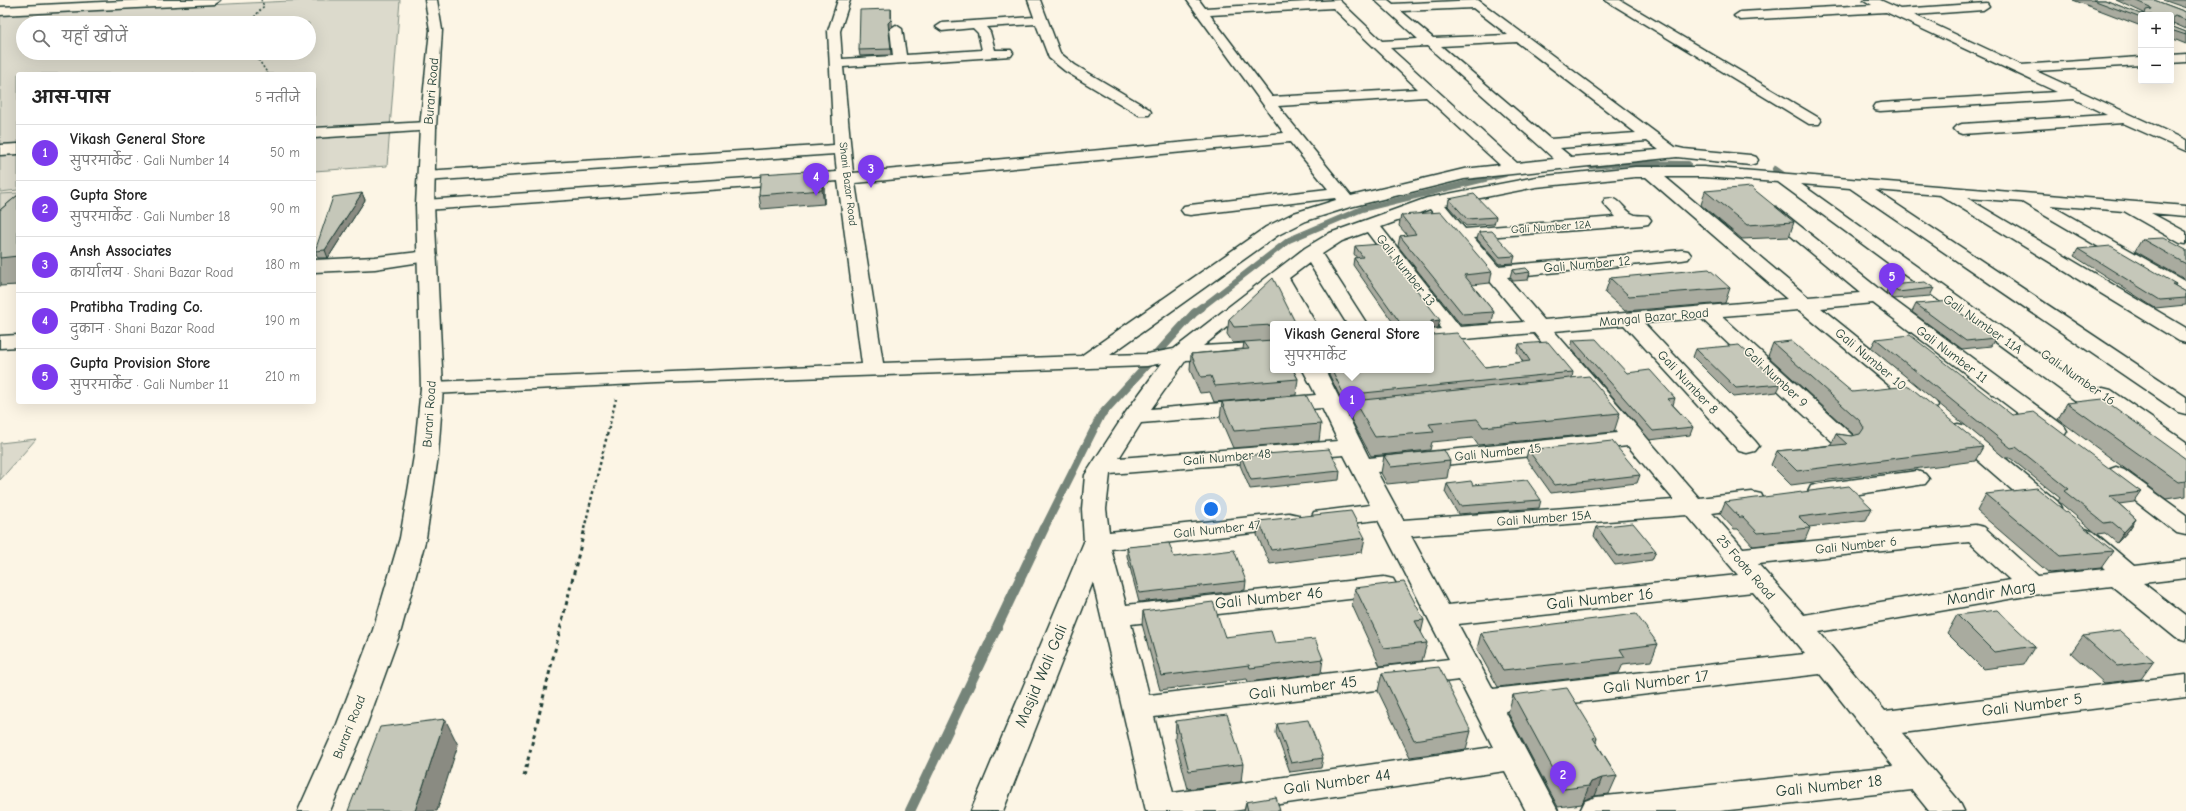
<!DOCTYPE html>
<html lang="hi">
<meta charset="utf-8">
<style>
body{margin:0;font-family:"Comic Neue","Playpen Sans Deva",sans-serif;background:#f6f6f6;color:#222}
.controls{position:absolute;right:12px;top:12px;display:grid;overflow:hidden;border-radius:4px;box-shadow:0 4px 16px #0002}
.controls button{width:36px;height:36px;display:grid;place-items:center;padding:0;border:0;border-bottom:1px solid #e0e0e0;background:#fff;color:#222;font:20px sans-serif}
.you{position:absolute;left:1211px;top:509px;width:14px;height:14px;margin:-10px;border:3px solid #fff;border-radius:50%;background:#1a73e8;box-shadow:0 0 0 6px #1a73e833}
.badge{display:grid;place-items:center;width:26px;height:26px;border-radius:50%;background:#7c3aed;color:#fff;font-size:13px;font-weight:700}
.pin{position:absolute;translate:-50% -33px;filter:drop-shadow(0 1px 2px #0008)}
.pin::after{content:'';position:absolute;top:21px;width:14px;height:12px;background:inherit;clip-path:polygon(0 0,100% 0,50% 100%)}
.popup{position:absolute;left:1270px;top:321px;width:164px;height:52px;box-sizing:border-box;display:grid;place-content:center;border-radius:4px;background:#fff;filter:drop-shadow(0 1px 3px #0005);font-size:13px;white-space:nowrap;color:#767676}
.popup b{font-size:15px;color:#222}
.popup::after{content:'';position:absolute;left:50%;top:100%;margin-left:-8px;border:8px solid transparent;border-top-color:#fff}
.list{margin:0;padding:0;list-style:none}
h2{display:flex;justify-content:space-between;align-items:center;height:52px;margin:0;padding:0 16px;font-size:17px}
h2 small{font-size:13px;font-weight:400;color:#767676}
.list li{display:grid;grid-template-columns:26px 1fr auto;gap:12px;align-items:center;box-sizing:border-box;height:56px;padding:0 16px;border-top:1px solid #e0e0e0}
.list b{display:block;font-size:15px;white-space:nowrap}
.list p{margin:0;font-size:13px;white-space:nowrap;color:#767676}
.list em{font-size:13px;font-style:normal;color:#767676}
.icon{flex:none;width:22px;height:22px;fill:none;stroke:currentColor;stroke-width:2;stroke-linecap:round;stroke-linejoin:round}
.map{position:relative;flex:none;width:2186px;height:811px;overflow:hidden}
.search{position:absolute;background:#fff;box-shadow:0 4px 16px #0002;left:16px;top:16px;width:300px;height:44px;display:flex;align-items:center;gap:10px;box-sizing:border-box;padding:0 14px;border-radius:22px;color:#767676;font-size:15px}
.panel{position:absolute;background:#fff;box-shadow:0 4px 16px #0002;left:16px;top:72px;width:300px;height:332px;border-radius:4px}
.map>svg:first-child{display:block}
.green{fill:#dcdacc;stroke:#7e8c80;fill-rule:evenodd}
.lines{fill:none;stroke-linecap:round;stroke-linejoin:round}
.stream-far2{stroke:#758479;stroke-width:6}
.stream-far1{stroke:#758479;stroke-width:8}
.stream{stroke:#758479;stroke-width:10}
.minor-casing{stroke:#1f3d34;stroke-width:3}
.major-casing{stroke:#1f3d34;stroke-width:3}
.path-far2{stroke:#1f3d34;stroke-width:1.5;stroke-dasharray:2 2;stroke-linecap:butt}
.path-far1{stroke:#1f3d34;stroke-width:2.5;stroke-dasharray:3 3;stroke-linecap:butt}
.path{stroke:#1f3d34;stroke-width:3;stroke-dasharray:4 4;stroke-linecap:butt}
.minor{fill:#fcf5e5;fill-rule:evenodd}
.major{fill:#fcf5e5;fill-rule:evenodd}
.wall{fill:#a9ab9f;stroke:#1f3d34}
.shaded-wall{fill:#8a8b82;stroke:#1f3d34}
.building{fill:#c5c7b9;stroke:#1f3d34}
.labels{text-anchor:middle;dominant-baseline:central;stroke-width:3;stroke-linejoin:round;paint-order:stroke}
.far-street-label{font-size:11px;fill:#1f3d34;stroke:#fcf5e5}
.street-label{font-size:13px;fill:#1f3d34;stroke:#fcf5e5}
.near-street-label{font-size:16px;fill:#1f3d34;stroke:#fcf5e5}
</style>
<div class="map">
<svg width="2186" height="811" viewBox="0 0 2186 811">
<rect width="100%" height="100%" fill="#fcf5e5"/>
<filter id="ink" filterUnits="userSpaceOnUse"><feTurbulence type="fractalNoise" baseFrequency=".025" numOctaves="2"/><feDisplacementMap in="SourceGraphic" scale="8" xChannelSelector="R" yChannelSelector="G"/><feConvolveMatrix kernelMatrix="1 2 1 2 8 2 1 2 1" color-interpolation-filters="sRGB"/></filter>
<g filter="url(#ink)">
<path class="green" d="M311 0H400L387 166 314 171V74H18V190L0 192V15ZM23 23H309V53H23Z
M18 193V225L0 239V194Z
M36 439 0 480V443Z"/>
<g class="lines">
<path class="stream-far2" d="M1591 166 1630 163 1688 164
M1775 169 1789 179
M1201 308 1289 240 1362 209 1505 174"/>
<path class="stream-far1" d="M1044 529 1101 415 1194 313 1202 307"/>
<path class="stream" d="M910 811 1044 528"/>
<defs>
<path id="minor" d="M144 0H220L214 4 0 15V7Z
M838 0H850L840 31 842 59 893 56 890 29 896 25 902 29 906 55 982 50 978 33 973 28 942 31 936 27 942 23 1034 17 1028 0H1040L1060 53 1075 65 1149 109 1151 112 1149 115H1139L1065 71 1049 58 1036 24 986 27 990 32 995 50H1011L1013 53 1011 56 843 67 853 173 1284 133 1187 0H1199L1205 8 1339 0 1382 41 1418 39 1375 0H1388L1393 4 1478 0 1675 147 1684 149 1750 155 1756 157 1758 160 1756 163 1750 165 1677 157 1464 179 1350 207 1306 221 1278 235 1110 355 1147 354 1174 349 1305 248 1330 233 1427 198 1536 177 1635 167H1703L2186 206V216L2151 213 2186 232V244L2180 243 2124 211 2050 205 2186 282V296L2179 294 2022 202 1967 198 2186 328V343L2179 341 1940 195 1875 190 2186 397V414L2178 412 1850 188 1801 184 2094 393 2095 390 2103 388 2111 390 2186 442V460L2178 458 2124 420 2122 423 2114 425 2106 423 1778 182 1703 177H1665L1808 297 1860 293 1761 211 1764 207H1776L1884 293 2064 426 2067 431 2064 436 2056 438 2048 436 1873 303 1821 308 1935 400 1938 405 1935 410 1927 412 1919 410 1799 310 1722 316 1853 436 1856 441 1853 446 1845 448 1837 446 1701 318 1644 323 1755 441 1759 446 1755 451 1747 453 1739 451 1624 325 1554 331 1699 498 1752 492 1761 494 1764 500 1761 506 1712 513 1743 548 1975 525 1984 527 2038 576 2105 569 2076 544 2072 538 2076 532 2085 529 2094 532 2134 566 2186 560V578L2143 583 2186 616V641L2176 638 2112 586 2032 595 1819 632 1885 711 2186 675V697L1902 733 1959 801 1964 811H1929L1912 790 1720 811H1580L1585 801 1596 797 1893 766 1820 674 1505 711 1558 811H1526L1505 771 1233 811H1146L1093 582 1003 811H971L1084 542 1082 509 1085 475 1126 412 1162 363 1147 366 657 383 432 394 424 393 421 388 424 383 432 382 862 364 838 181 425 210 419 209 416 205 419 201 425 200 837 172 835 154 425 181 419 179 417 176 419 173 425 171 834 145 828 31ZM1333 8 1418 89 1272 97 1210 15ZM1473 8 1508 35 1433 38 1401 11ZM1517 42 1636 133 1550 139 1441 46ZM1427 46 1541 147 1554 159 1517 163 1390 48ZM1426 97 1500 165 1464 169 1351 196 1278 106ZM1647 141 1659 150 1571 157 1560 148ZM1290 142 1328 189 1190 205 1184 206 1181 210 1184 214 1190 215 1335 198 1336 200 1294 213 1266 227 1081 356 883 363 855 183ZM1635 177H1646L1787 299 1544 320 1507 277 1682 260 1688 259 1691 255 1688 251 1682 250 1498 266 1474 238 1642 225 1648 224 1651 220 1648 216C1644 215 1639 216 1635 215 1622 211 1621 195 1605 199L1603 203 1616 217 1465 229 1445 205 1536 187ZM1430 209 1524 322 1460 327 1381 227ZM1367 232 1441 329 1431 330V342L1534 333 1617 433 1369 458 1325 370H1303L1316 395 1151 409 1186 360 1273 354V342L1203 346 1276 288 1296 324H1316L1289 278 1309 263 1347 324H1367L1322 254 1342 241ZM1322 408 1338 441 1119 458 1141 423ZM1628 446 1674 500 1403 520 1377 472ZM1344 455 1370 505 1314 512 1311 518 1314 524 1323 526 1378 520 1449 659 1149 695 1131 624 1384 595 1393 593 1397 586 1393 579 1384 577 1126 605 1111 549 1289 529 1298 527 1301 521 1298 515 1289 513 1109 532 1106 509 1110 474ZM1687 515 1738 575 1448 605 1411 536ZM1969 542 2010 580 1804 615 1758 564ZM1753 592 1805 654 1493 689 1458 624ZM1459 680 1493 747 1173 793 1154 717Z
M1605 0H1620L1819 118 1821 121 1819 124H1809Z
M1864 0H1880L1900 9 1987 3 1989 6 1983 10 1914 15 2021 65 2141 57V65L2036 71 2186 140V151L2123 123 1962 134 1957 132 1954 129 1957 126 1962 124 2107 115 2074 99 1880 111 1875 110 1873 107 1875 104 1880 103 2057 92 1886 12 1740 20 1734 16 1740 12 1872 5Z
M2186 54V62L2171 63V55Z
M428 122 433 124 436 127 433 130 314 138V128Z
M18 144V154L0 155V145Z
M428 251 434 252 437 256 434 260 375 269 314 272V260L375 257Z
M18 335V347L0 348V336Z
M1958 424 1966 426 2058 502 2061 508 2058 514 2049 516 2040 514 1950 436 1947 431 1950 426Z
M2116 467 2124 470 2186 515V535L2177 533 2108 480 2104 475 2108 470Z
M1917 471 1925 474 1929 479 1925 484 1820 500 1811 498 1808 492 1811 486 1820 484Z"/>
<path id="major" d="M425 0H437L442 30 436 127 434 205 443 388 438 456 426 538 401 630 367 724 330 811H298L337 724 373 630 400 538 414 456 421 388 416 205 420 127 430 30Z"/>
</defs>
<use href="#minor" class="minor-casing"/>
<use href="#major" class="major-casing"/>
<path class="path-far2" d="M249 23 264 6 261 0
M254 53 268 74"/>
<path class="path-far1" d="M584 529 616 399"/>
<path class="path" d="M524 776 585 528"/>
<use href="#minor" class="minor"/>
<use href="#major" class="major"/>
</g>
<path class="wall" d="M2073 0H2105L2140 14H2144V13L2116 0H2154L2186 12V29L2173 23V27L2186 32V44L2171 38V15H2141V26Z
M2163 0H2186V8Z
M891 9 892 26 889 29 891 55 860 56 859 50Z
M824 183V204L761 209 759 195Z
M1705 191 1794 222 1789 237 1742 239 1701 205Z
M362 193 365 200 328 258H318L315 251Z
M18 195V285L0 286V210Z
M1449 199 1496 217 1494 224 1466 226 1448 206Z
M1401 215 1492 272 1490 283 1472 285 1494 312 1492 323 1461 325 1398 246 1400 236 1407 235 1399 226Z
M1479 232 1515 256 1513 263 1499 264 1477 239Z
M2142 239 2186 250V280L2135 251Z
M1355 246 1438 328 1431 329 1432 335 1485 367 1523 362 1517 352 1519 344 1573 372 1572 378 1620 413 1614 432 1478 445 1473 438 1432 442 1430 450 1371 456 1351 419 1354 402 1343 403 1327 370H1431V324H1394L1353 265 1354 258H1357L1354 254Z
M2078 249 2176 284 2175 286 2186 292V305L2155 308 2074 256Z
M1512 270 1530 272 1528 280 1513 281 1510 277Z
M1610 278 1730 288 1725 303 1625 311 1605 293Z
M1889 285 1934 288 1930 296 1894 299 1886 293Z
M1916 304 1962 309 1960 313 1995 338 1991 346 1962 349 1912 312Z
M1229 319 1273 324V370L1294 371 1298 379 1296 395 1214 402 1210 392 1200 393 1190 370 1191 354 1243 349 1244 342 1233 343 1227 334Z
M1876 339 2012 415 2141 492 2134 502 2119 504 2136 519 2129 530 2117 543 2105 533 2097 534 2058 501 2060 498 2010 458H2005L1871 348Z
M1573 340 1627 373 1675 398 1673 405 1693 427 1690 435 1650 440 1571 348Z
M1773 343 1852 392 1983 447 1975 461 1791 485 1771 465 1777 451 1831 445 1836 434 1852 436 1854 435 1768 356Z
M1696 349 1781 384 1777 392 1733 397 1693 357Z
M1222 402 1321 424 1319 441 1233 448 1220 418Z
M2067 403 2186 459V496L2166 499 2058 419Z
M1528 450 1640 475 1637 483 1551 493 1526 458Z
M1241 456 1340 471 1339 480 1250 489 1240 465Z
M1384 456 1450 461 1447 478 1387 484 1381 473Z
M1447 484 1473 485 1541 500 1539 508 1458 514 1445 492Z
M1986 494 2113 551 2101 568 2049 573 1977 511Z
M1725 502 1872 508 1866 520 1809 527 1810 528 1805 540 1753 546 1738 529H1734L1720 514Z
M1259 521 1365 538 1362 552 1270 564 1257 535Z
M1597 527 1656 551 1652 560 1615 565 1594 536Z
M1127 547 1174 557 1246 581 1245 590 1139 602 1127 556Z
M1355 588 1424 620 1421 633 1427 643 1422 661 1380 666 1352 605Z
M1143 611 1225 637 1275 643 1323 659 1321 673 1248 682 1247 679 1160 690 1142 624Z
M1957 615 2035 646 2024 664 1983 669 1947 633Z
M1481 633 1658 644 1651 661 1623 664 1619 673 1498 687 1477 649Z
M2083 636 2154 661 2141 679 2104 683 2071 653Z
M1382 673 1471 731 1466 749 1410 757 1378 691Z
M1513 695 1597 737 1596 742 1617 776 1609 794 1595 796 1584 800 1582 804 1558 807 1508 713Z
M1176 721 1243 764 1241 782 1188 789 1175 739Z
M1277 724 1323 758 1321 768 1290 772 1276 733Z
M1246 802 1280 811H1244Z"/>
<path class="shaded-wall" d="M891 9 892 26 889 29 888 23Z
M822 170 824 183V204L822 190Z
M362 193 365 200 328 258 325 250Z
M1440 320 1438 328 1431 329V321Z
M2136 519 2129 530 2117 543 2124 532Z
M445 719 458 745 437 811H415Z
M1602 778 1595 796 1584 800 1582 804 1589 786 1591 782Z"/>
<path class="building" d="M2093 0H2105L2140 14H2145L2146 10 2151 9 2150 7 2134 0H2154L2186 12V20L2175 16 2173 17V27L2186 32V35L2171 30V15H2141V18Z
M891 9V20L888 23 891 49 859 50 860 10Z
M822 170V190L759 195 761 174Z
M1751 187 1794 222 1747 225 1705 191Z
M362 193 325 250 315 251 333 197Z
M1474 194 1496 217 1467 219 1449 199Z
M18 195V256L0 258V210Z
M1441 212 1492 272 1464 275 1494 312 1463 314 1400 236 1416 234 1401 215Z
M1492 231 1515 256 1500 257 1479 232Z
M2164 238 2186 250V264L2142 239Z
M1381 244 1440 320 1431 321 1432 335 1457 333 1485 367 1530 361 1519 344 1548 342 1573 372 1344 395 1332 370H1431V324H1401L1354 258 1363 257 1355 246Z
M2111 246 2176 284H2172L2186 292V298L2160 300 2078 249Z
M1526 268 1530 272 1515 274 1512 270Z
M1709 269 1730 288 1629 296 1610 278Z
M1273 278 1296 324H1273V325L1234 327 1229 319Z
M1925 282 1934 288 1898 292 1889 285Z
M1951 301 1962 309H1955L1995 338 1966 341 1916 304Z
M1910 335 2012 415 2034 412 2141 492 2110 496 2136 519 2124 532 2112 522 2104 523 2064 491 2069 489 2016 447 2011 448 1876 339Z
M1596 339 1627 373 1650 370 1675 398 1667 399 1693 427 1653 431 1573 340Z
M1273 340V370H1293L1298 379 1215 386 1211 376 1201 377 1191 354 1249 349 1244 342Z
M1791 341 1852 392 1909 386 1983 447 1797 471 1777 451 1847 444 1836 434 1852 436 1860 434 1864 428 1860 421 1773 343Z
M1739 345 1781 384 1736 388 1696 349Z
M1589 376 1620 413 1483 427 1477 419 1429 424 1434 432 1375 437 1354 401Z
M1306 395 1321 424 1234 431 1222 402Z
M2103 399 2186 459V481L2178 482 2067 403Z
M1612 441 1640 475 1554 485 1528 450Z
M1329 449 1340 471 1251 480 1241 456Z
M1444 450 1450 461 1391 467 1384 456Z
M1527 480 1541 500 1460 506 1447 484 1471 481 1473 485Z
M1849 486 1872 508 1799 517 1810 528 1758 533 1743 517H1739L1725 502Z
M2037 488 2113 551 2060 556 1986 494Z
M1351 511 1365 538 1271 550 1259 521Z
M1633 523 1656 551 1618 556 1597 527Z
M1169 543 1174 557 1234 550 1246 581 1139 593 1127 547Z
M1404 582 1424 620 1415 621 1427 643 1384 648 1355 588Z
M1213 602 1225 637 1271 631 1275 643 1315 639 1323 659 1250 668 1249 665 1161 676 1143 611Z
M1997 610 2035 646 1994 652 1957 615Z
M1636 614 1658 644 1620 649 1625 657 1503 670 1481 633Z
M2120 631 2154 661 2117 666 2083 636Z
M1439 667 1471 731 1414 740 1382 673Z
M1567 688 1597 737 1593 738 1617 776 1602 778 1591 782 1589 786 1564 789 1513 695Z
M1227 714 1243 764 1189 771 1176 721Z
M445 719 415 811H348L380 727Z
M1308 720 1323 758 1291 763 1277 724Z
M1276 797 1280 811H1248L1246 802Z"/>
</g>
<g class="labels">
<g class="far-street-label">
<text transform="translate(848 184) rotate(83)">Shani Bazar Road</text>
<text transform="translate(1551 227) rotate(-4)">Gali Number 12A</text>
</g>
<g class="street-label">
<text transform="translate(431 91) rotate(-85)">Burari Road</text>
<text transform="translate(1587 264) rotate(-5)">Gali Number 12</text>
<text transform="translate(1406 270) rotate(52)">Gali Number 13</text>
<text transform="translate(1654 317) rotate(-5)">Mangal Bazar Road</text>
<text transform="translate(1983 324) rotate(35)">Gali Number 11A</text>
<text transform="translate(1952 354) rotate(37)">Gali Number 11</text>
<text transform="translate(1871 359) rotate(40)">Gali Number 10</text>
<text transform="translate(1776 377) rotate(43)">Gali Number 9</text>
<text transform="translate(2078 377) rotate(35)">Gali Number 16</text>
<text transform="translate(1688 382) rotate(47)">Gali Number 8</text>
<text transform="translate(429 414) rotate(-86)">Burari Road</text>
<text transform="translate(1498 452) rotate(-6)">Gali Number 15</text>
<text transform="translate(1227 457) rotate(-5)">Gali Number 48</text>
<text transform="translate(1544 518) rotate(-4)">Gali Number 15A</text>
<text transform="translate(1217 529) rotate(-6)">Gali Number 47</text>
<text transform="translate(1856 545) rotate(-6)">Gali Number 6</text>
<text transform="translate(1746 567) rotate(49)">25 Foota Road</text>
<text transform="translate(349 727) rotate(-68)">Burari Road</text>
</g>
<g class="near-street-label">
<text transform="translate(1991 593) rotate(-9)">Mandir Marg</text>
<text transform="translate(1269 598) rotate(-6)">Gali Number 46</text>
<text transform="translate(1600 599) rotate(-6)">Gali Number 16</text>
<text transform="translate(1041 676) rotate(-67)">Masjid Wali Gali</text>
<text transform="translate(1656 682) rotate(-7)">Gali Number 17</text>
<text transform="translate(1303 688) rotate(-7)">Gali Number 45</text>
<text transform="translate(2032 705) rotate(-7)">Gali Number 5</text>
<text transform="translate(1337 782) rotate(-8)">Gali Number 44</text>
<text transform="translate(1829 786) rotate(-6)">Gali Number 18</text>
</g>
</g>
</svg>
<div class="controls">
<button>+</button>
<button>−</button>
</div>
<div class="you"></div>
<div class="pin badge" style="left:1352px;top:419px">1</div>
<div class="popup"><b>Vikash General Store</b>सुपरमार्केट</div>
<div class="pin badge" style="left:1563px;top:794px">2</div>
<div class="pin badge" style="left:871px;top:188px">3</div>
<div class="pin badge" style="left:816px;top:196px">4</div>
<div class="pin badge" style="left:1892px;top:296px">5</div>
<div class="search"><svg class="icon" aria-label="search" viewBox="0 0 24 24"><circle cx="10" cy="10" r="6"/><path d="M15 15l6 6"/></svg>यहाँ खोजें</div>
<section class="panel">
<h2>आस-पास<small>5 नतीजे</small></h2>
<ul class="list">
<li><span class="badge">1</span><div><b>Vikash General Store</b><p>सुपरमार्केट · Gali Number 14</p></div><em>50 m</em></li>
<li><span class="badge">2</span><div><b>Gupta Store</b><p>सुपरमार्केट · Gali Number 18</p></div><em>90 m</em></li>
<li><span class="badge">3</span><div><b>Ansh Associates</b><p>कार्यालय · Shani Bazar Road</p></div><em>180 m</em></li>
<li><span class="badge">4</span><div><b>Pratibha Trading Co.</b><p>दुकान · Shani Bazar Road</p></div><em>190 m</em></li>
<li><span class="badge">5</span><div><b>Gupta Provision Store</b><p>सुपरमार्केट · Gali Number 11</p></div><em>210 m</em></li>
</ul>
</section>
</div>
